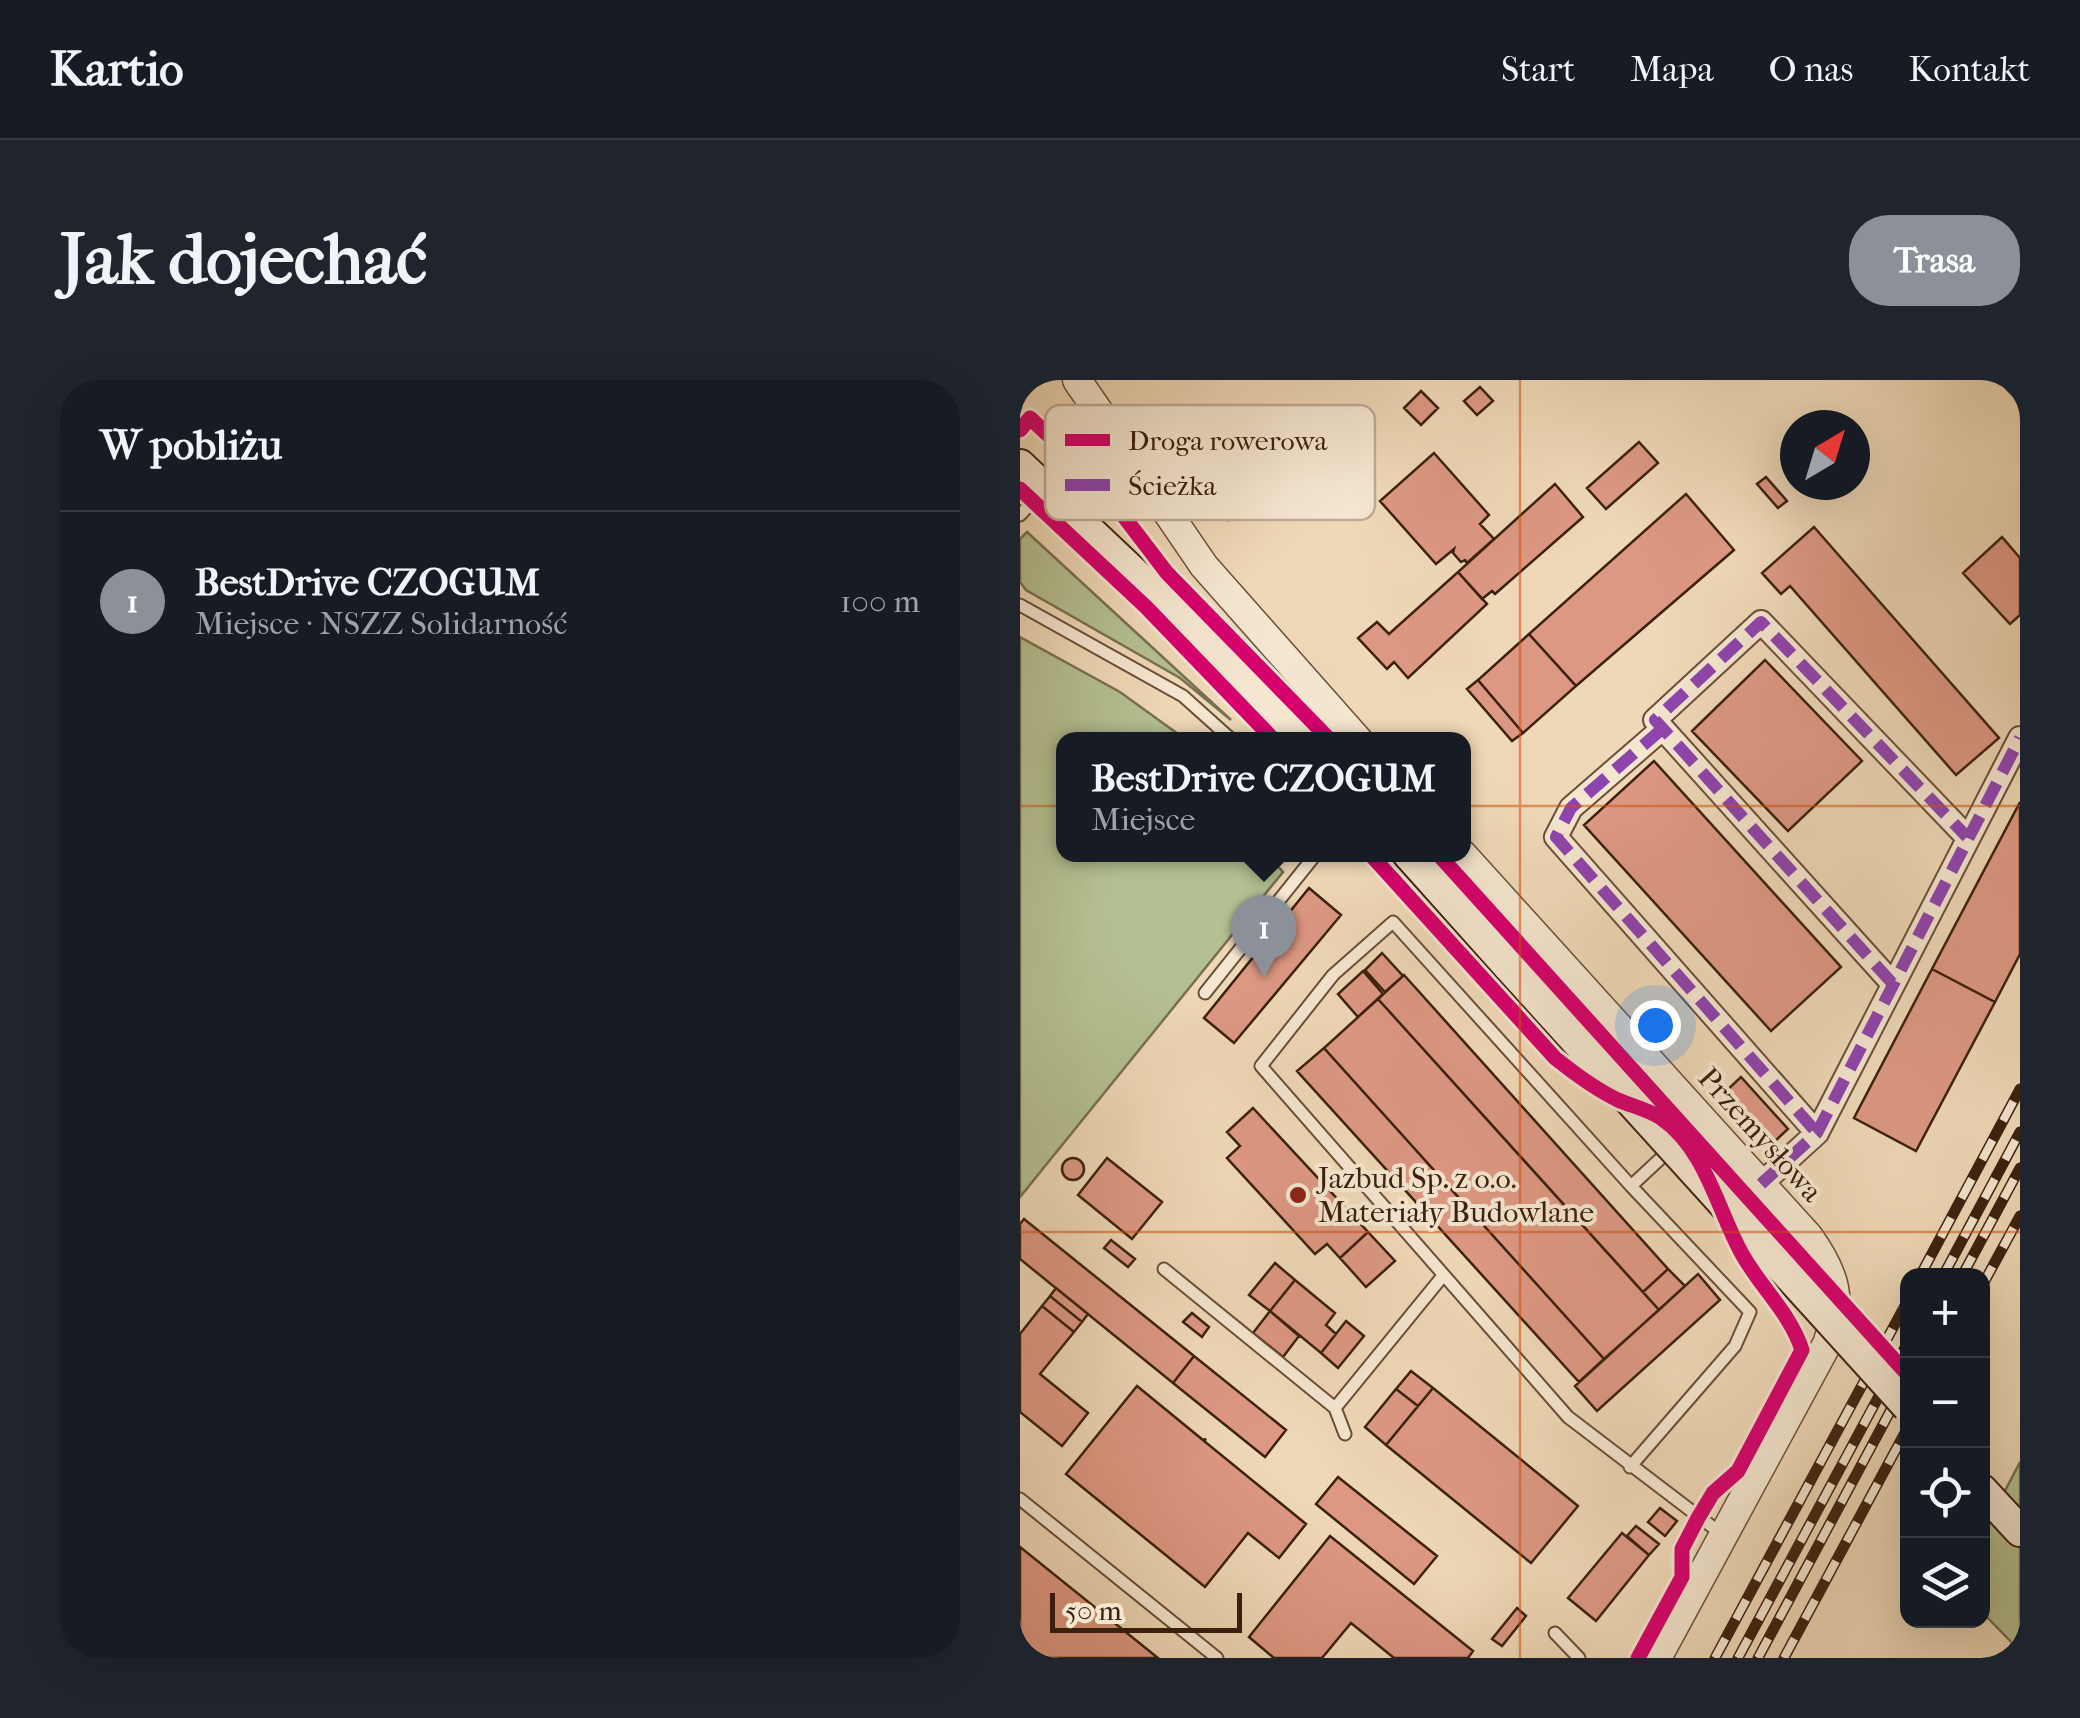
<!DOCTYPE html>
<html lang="pl">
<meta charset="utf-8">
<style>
body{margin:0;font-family:"IM FELL French Canon",serif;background:#20242c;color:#f1f3f6}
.controls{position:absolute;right:30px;bottom:30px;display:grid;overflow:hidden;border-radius:20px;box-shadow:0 10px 40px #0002}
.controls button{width:90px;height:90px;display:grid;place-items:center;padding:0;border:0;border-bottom:2px solid #363941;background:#171b24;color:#f1f3f6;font:50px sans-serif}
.compass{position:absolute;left:760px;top:30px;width:90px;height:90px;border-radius:50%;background:#171b24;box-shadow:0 10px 40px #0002;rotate:38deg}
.scale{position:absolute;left:30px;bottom:25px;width:192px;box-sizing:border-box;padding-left:10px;border:5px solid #3c200e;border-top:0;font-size:28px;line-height:35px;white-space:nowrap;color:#3c200e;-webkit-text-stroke:8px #f5e6d0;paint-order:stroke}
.you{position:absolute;left:635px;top:645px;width:35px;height:35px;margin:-25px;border:8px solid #fff;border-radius:50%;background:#1a73e8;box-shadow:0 0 0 15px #1a73e833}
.badge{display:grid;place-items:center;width:65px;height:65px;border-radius:50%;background:#8c9099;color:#fff;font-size:32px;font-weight:700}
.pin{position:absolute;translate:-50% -82px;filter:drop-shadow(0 2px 5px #0008)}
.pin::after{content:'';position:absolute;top:52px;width:35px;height:30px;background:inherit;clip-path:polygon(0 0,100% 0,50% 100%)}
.popup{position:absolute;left:36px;top:352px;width:415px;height:130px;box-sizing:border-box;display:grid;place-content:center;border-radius:20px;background:#171b24;filter:drop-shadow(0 2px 8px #0005);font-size:32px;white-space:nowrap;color:#9ea1a6}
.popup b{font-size:38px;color:#f1f3f6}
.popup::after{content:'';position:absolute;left:50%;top:100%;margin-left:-20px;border:20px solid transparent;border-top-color:#171b24}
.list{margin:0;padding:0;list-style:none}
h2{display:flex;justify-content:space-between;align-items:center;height:130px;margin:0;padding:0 40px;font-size:42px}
h2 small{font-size:32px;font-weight:400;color:#9ea1a6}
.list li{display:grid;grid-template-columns:65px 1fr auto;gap:30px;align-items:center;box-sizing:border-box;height:180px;padding:0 40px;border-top:2px solid #363941}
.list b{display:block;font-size:38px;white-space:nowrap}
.list p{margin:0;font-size:32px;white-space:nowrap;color:#9ea1a6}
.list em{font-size:32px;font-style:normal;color:#9ea1a6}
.icon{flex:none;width:55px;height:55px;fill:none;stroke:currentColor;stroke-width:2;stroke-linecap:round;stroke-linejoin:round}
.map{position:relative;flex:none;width:1000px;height:1278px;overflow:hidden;border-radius:40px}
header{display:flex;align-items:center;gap:60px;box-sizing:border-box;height:140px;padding:0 50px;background:#171b24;border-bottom:2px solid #363941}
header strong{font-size:48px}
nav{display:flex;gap:55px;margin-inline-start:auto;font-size:35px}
.intro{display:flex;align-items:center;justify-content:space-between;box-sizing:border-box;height:240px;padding:0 60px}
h1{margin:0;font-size:70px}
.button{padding:25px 45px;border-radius:40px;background:#8c9099;color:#fff;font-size:35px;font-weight:700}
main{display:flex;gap:60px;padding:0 60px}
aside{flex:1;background:#171b24;border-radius:40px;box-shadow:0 10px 40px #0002}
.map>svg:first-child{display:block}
.green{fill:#b5c092;stroke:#787050;stroke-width:2.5}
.building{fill:#dd9883;stroke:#3c200e;stroke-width:2.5}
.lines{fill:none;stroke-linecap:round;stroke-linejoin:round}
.service-casing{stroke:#694e38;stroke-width:15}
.minor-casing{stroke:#694e38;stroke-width:26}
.tertiary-casing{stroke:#694e38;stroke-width:31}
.secondary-casing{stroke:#3c200e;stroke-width:34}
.service{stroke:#f5e6d0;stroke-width:11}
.minor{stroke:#f5e6d0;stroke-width:22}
.tertiary{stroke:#f5e6d0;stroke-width:28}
.secondary{stroke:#f5e6d0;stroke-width:30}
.rail-casing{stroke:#3c200e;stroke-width:11}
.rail{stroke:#f5e6d0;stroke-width:8;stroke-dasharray:22;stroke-linecap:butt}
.secondary-bridge-casing{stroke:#3c200e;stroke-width:34;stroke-linecap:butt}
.secondary-bridge{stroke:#f5e6d0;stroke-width:30}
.quiet{stroke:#8e44ad;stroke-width:12;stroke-dasharray:25 12;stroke-linecap:butt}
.cycleway-casing{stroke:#f5e6d0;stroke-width:21}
.cycleway{stroke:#d6006c;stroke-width:15}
.grid{fill:none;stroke:#ce500c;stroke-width:2.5;stroke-opacity:0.55}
.poi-dot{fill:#8f2418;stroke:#f5e6d0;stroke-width:4}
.labels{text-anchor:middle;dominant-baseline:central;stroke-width:8;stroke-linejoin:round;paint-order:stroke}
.street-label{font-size:30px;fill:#3c200e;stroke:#f5e6d0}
.poi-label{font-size:30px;fill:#3c200e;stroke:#f5e6d0;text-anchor:start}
.key{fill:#f5e6d0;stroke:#beab96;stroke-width:2.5}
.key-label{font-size:28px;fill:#3c200e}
</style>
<header>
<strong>Kartio</strong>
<nav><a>Start</a><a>Mapa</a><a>O nas</a><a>Kontakt</a></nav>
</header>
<div class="intro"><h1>Jak dojechać</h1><a class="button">Trasa</a></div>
<main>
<aside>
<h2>W pobliżu<small></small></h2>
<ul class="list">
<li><span class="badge">1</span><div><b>BestDrive CZOGUM</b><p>Miejsce · NSZZ Solidarność</p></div><em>100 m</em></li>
</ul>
</aside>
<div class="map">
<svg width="1000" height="1278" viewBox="0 0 1000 1278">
<rect width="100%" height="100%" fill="#efd8b7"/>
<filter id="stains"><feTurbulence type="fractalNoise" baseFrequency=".002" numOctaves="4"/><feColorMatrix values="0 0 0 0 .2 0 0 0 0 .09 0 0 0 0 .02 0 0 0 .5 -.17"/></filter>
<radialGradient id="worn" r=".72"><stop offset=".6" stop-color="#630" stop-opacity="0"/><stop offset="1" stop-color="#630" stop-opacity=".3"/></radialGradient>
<path class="green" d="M7 152 211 340 160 298 6 210 0 202V159Z
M0 257 100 312 165 359 44 360V474L248 475 263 492 0 817Z
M1000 1082V1271L963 1233V1153Z"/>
<path class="building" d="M978 0H1000V23Z
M460 7 473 21 457 35 444 21Z
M401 11 418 28 401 45 384 28Z
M619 62 638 83 586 129 567 108Z
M414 73 469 135 460 144 474 159 447 183 445 180 441 182 433 173 434 169 416 184 360 121Z
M206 83 235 116 208 140 178 108Z
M746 97 767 121 758 128 737 104Z
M535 104 563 137 475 214 472 211 462 219 438 192Z
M666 114 714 170 556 306 509 254Z
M794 147 979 358 936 395 770 206 761 214 742 193Z
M982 157 1000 178V235L990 244 943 193Z
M438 192 467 224 388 298 374 282 367 289 338 258 357 242 369 254Z
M509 254 556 306 503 353 458 300Z
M745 280 842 381 768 451 672 351Z
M458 300 503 353 492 361 447 309Z
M634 381 821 587 751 651 564 445Z
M1000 422V574L975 622 912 589Z
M289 508 321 535 214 663 184 638Z
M362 573 383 596 365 612 345 590Z
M912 589 975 622 896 771 834 738Z
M343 591 363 614 338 637 318 614Z
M384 595 648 889 623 912 358 619Z
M358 619 639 930 584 979 304 668Z
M304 668 584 979 559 1002 277 691Z
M721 697 768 749 753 763 706 711Z
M233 728 348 852 320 878 307 864 295 874 207 778 220 766 207 752Z
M87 778 142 822 112 859 58 815Z
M42 789a11 11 0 1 1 22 0a11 11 0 1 1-22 0Z
M4 839 174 976 153 1003 0 879V844Z
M348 852 375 881 346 907 320 878Z
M91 860 115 879 108 887 84 868Z
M255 883 275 900 250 931 229 915Z
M648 889 665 906 639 930 623 912Z
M678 894 700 920 577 1031 555 1006Z
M275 900 315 933 306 945 316 954 301 973 250 931Z
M36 908 68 934 62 942 30 916Z
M30 916 62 942 54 952 22 926Z
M22 926 54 952 20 994 68 1033 42 1066 0 1032V954Z
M250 931 279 956 263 977 233 953Z
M172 933 189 947 182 957 163 942Z
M326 941 344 956 318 988 301 973Z
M174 976 266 1050 245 1077 153 1003Z
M391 991 413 1008 398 1026 376 1009Z
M117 1006 183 1060 186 1059 184 1061 286 1144 259 1178 228 1153 185 1207 46 1094Z
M413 1008 558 1126 511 1183 366 1065Z
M376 1009 398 1026 366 1065 345 1047Z
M318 1097 417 1176 394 1204 296 1124Z
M640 1128 657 1141 645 1156 628 1142Z
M616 1146 639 1164 629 1175 607 1156Z
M602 1153 629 1175 576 1241 548 1218Z
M310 1156 453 1271 448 1278H374L331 1243 302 1278H254L229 1257Z
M0 1167 138 1278H0Z
M497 1228 506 1236 482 1266 472 1259Z"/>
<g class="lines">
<defs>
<path id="service" d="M0 135 25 109
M0 225 163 316 212 360
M185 613 296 474
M611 806 682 740
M144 889 315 1028
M325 1054 315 1028 422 897
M610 1087 715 966 730 932 611 806 373 542 313 595 241 686 548 1037 703 1155
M0 1119 197 1278
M535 1253 559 1278"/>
<path id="minor" d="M642 349 551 428 536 457 797 753
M872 603 635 340 741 242 947 457
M741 804 797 753 1000 358"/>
<path id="tertiary" d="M57 0 184 186 338 360
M442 474 789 857C816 895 823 920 807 964L637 1278"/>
<path id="secondary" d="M0 85 147 224 282 360
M388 474 489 587
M962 1110 1000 1151"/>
</defs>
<use href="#service" class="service-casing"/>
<use href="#minor" class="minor-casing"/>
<use href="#tertiary" class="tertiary-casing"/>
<use href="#secondary" class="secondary-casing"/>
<use href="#service" class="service"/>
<use href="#minor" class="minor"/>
<use href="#tertiary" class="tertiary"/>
<use href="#secondary" class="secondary"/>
<defs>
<path id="rail" d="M900 896 1000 709
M923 896 1000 752
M942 896 1000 788
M962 906 1000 836
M695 1278 888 920
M718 1278 888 962
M738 1278 888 998
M764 1278 888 1047"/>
</defs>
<use href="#rail" class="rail-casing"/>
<use href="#rail" class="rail"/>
<defs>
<path id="secondary-bridge" d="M489 587 888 1027"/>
</defs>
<use href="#secondary-bridge" class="secondary-bridge-casing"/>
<use href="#secondary-bridge" class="secondary-bridge"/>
<path class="quiet" d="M642 349 551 428 536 457 797 753
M872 603 635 340 741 242 947 457
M741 804 797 753 1000 358"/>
<defs>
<path id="cycleway" d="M0 50 10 38 76 100 147 193 310 360
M0 109 126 227 254 360
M350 474 535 678C555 694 575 709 598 720 612 726 629 730 641 738 686 769 697 829 722 874 741 908 770 933 782 970L718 1091 693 1113 678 1138 662 1169V1197L618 1278
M418 474 888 995"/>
</defs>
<use href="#cycleway" class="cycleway-casing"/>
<use href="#cycleway" class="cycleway"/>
</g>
<path class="grid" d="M500 0V1278M0 426H1000M0 852H1000"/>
<circle class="poi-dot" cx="278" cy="815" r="10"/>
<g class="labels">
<g class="street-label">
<text transform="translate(740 755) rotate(48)">Przemysłowa</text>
</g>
<g class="poi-label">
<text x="298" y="798">Jazbud Sp. z o.o.<tspan x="298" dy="34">Materiały Budowlane</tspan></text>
</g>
</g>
<rect x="25" y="25" width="330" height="115" rx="15" class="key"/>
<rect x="45" y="54" width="45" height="12" fill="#d6006c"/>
<rect x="45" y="99" width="45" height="12" fill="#8e44ad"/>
<g class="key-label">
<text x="108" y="70">Droga rowerowa</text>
<text x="108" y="115">Ścieżka</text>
</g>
<rect width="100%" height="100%" filter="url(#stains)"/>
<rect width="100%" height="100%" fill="url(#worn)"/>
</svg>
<div class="controls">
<button>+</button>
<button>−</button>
<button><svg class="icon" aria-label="locate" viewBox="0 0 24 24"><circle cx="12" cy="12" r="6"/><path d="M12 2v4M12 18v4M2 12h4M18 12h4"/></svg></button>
<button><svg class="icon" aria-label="layers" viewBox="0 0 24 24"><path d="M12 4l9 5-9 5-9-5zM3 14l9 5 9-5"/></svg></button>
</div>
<svg class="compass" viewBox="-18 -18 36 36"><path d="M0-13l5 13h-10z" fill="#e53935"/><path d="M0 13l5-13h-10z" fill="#9ea1a6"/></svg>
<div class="scale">50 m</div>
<div class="you"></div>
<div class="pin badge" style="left:244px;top:597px">1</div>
<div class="popup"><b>BestDrive CZOGUM</b>Miejsce</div>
</div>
</main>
